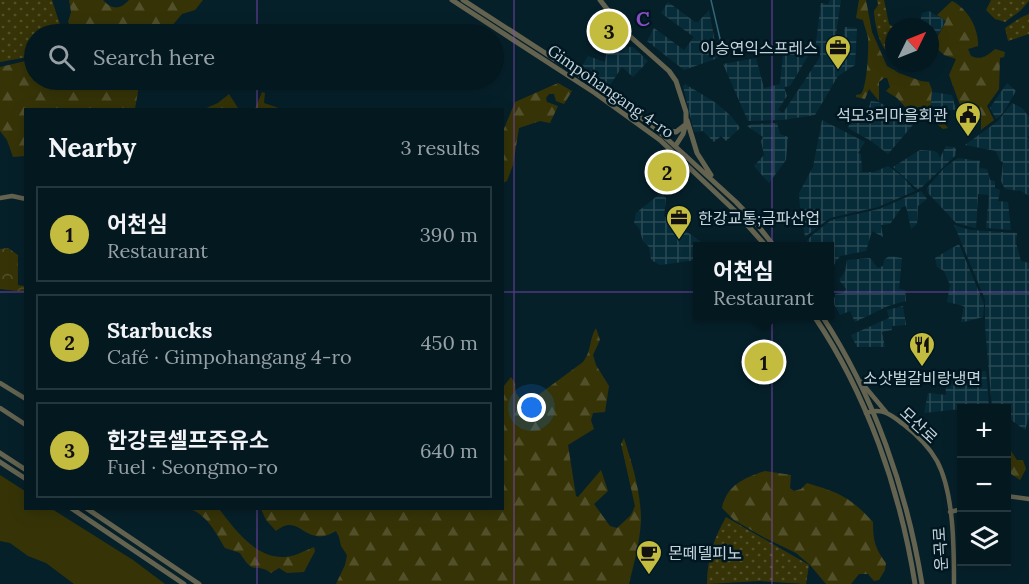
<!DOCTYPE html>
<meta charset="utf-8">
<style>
body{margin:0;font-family:Lora,"Noto Sans KR",serif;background:#12252d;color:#f1f3f6}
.controls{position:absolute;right:18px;bottom:18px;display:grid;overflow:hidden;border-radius:0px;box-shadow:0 3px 15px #0003}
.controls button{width:54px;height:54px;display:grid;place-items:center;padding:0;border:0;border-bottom:2px solid #25373e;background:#041820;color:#f1f3f6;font:30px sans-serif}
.compass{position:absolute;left:885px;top:18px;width:54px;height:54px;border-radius:50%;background:#041820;box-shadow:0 3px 15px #0003;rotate:47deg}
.you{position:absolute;left:532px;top:408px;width:21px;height:21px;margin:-15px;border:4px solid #fff;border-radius:50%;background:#1a73e8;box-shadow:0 0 0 9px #1a73e833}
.badge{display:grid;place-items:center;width:39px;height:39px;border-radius:50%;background:#c4bc3e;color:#111;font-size:20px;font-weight:700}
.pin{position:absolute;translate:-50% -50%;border:3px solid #fff;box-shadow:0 2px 6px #0006}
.popup{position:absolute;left:693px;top:242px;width:141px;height:78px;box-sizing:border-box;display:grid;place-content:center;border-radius:0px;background:#041820;filter:drop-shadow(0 2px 4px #0005);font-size:20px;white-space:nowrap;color:#97a0a5}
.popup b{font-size:22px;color:#f1f3f6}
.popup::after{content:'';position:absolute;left:50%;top:100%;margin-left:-12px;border:12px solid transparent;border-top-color:#041820}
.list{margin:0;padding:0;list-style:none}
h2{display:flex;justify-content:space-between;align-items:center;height:78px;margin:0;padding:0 24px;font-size:26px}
h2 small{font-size:20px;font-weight:400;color:#97a0a5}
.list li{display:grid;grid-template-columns:39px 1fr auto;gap:18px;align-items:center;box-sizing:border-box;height:96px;margin:0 12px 12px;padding:0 12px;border:2px solid #25373e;border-radius:0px}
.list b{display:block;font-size:22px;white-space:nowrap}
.list p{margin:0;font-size:20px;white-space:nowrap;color:#97a0a5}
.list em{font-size:20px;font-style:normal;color:#97a0a5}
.icon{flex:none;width:33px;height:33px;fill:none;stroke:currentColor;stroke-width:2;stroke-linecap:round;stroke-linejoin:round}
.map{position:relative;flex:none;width:1029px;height:584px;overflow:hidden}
.search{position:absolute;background:#041820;box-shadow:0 3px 15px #0003;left:24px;top:24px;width:480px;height:66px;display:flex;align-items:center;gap:15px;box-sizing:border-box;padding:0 21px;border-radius:33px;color:#97a0a5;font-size:22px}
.panel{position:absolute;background:#041820;box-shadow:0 3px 15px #0003;left:24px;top:108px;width:480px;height:402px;border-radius:0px}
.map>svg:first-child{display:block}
.industrial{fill:url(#industrial-grid)}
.grass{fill:url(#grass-dots)}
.forest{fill:url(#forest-firs)}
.park{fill:url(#park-crowns)}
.pitch{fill:#363407}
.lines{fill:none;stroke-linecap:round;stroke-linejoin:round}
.stream{stroke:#32667b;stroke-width:1.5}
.minor{stroke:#646350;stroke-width:4.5}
.tertiary{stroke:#646350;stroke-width:5}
.grid{fill:none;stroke:#8a4ec5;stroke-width:1.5;stroke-opacity:0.55}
.labels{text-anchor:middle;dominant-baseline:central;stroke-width:5;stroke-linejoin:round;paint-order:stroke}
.poi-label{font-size:16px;fill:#c6d5dc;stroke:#001721;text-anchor:end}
.street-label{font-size:16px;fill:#c6d5dc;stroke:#001721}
.grid-label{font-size:20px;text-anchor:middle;font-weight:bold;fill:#8a4ec5;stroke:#001721;stroke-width:5;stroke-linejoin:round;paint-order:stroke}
</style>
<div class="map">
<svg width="1029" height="584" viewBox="0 0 1029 584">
<defs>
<pattern id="industrial-grid" width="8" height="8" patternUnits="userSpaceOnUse" patternTransform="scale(1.5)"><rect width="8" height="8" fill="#072c39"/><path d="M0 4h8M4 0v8" fill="none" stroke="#2a4a55"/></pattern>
<pattern id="grass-dots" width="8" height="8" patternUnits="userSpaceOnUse" patternTransform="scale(1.5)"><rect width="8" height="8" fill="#363407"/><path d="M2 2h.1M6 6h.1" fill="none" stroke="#52502b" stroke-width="1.8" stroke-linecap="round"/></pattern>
<pattern id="forest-firs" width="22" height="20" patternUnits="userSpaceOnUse" patternTransform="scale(1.5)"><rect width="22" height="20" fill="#363407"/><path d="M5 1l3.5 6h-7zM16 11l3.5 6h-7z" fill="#52502b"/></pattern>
<pattern id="park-crowns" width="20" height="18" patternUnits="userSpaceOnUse" patternTransform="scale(1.5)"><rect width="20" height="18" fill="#363407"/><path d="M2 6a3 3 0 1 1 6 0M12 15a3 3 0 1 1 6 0" fill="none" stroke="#52502b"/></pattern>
</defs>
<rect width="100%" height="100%" fill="#06202a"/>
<path class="industrial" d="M830 0H841L835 41 843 39 845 27 857 28 855 65 838 76 815 115 783 120 748 121 723 64 756 58 764 88 780 84 783 54 814 46 790 86 784 87 787 96 778 110 783 113 820 57V47L816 46V42L821 3 828 4Z
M668 2 695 22H698L709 10 718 58 684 70 647 41 654 28 684 50 694 37 661 13Z
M929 11 946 21 930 48V27H919L922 13Z
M633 47 648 61 633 77 622 67 610 85 582 66 588 56 605 62 607 48Z
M1007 83 1016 91 1003 113 996 119 990 108Z
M685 84 716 103 732 117 740 128 726 141 721 136 714 142 703 131 694 132 683 86Z
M932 92 952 95 956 110 941 109 942 117H939L930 114Z
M871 101 878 102 917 120 888 154 871 141 848 128 852 116H866Z
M1012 103 1022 108 1029 117V135L1027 138 1029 139V196L1021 191 1005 189 1001 181 1003 162 1000 161 996 151 965 145 998 121Z
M822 120 865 142 858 153 861 154 862 172H874L888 166 902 176 915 191 878 207 830 218 805 237 800 207 799 193 813 167Z
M777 123 780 134 788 137 786 160 769 183 754 166 764 155 761 141 763 137 747 126 753 124Z
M946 146 956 148V155L921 188 917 189 893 167 920 150 934 151 938 153 940 158Z
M958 158 980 161V168L987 169 990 180 995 181V188L1000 190 998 201 1008 202 1011 230 986 228 989 195 978 194 976 228 956 223 928 193 927 188 944 168Z
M921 191 927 199 918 206 917 224 911 229 906 206 902 207 890 224 881 225 883 237 872 231 866 251 840 256 834 265 830 263V246H803L811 236 831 220 879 209Z
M661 193 666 198 664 216 700 241 701 246H698V252L694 256 697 260 660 265 651 260 649 247 643 241 639 228 634 223 636 213Z
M954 225 970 230 1017 233 1016 243 1021 261 1029 263V417L1025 430 1007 417 1006 408H992L985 326V299Z
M959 244 984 304 983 317 964 322H961L964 306 947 302 950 285 944 271 937 267 935 258Z
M889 256 902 258 899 289 905 290 906 301 888 306 855 322 850 311 840 315 831 299 835 297V294L843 293 846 289 839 280 845 272 847 260 870 258 878 268 883 266 884 260Z
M903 306 906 325 892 326V330L882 332 885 347H857L851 335 889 318 887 310Z
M986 371 989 406 924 413 928 393 946 395 945 377Z"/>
<path class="grass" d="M0 0H52L63 34H34V56L0 62Z
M877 0H884L889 24 892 26 900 24 901 27H894V52L890 55C879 46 875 25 874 11L878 5Z
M991 0H1029V1L1020 11 1005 22 995 19 986 10Z
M1029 14V34L1008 41 1005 28 1020 18Z
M726 517 809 565 806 584 760 581 707 584C707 559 714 538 726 517Z"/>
<path class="forest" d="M69 0H103C112 10 120 10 129 0H203L195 10 182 14 165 34H85L83 30 72 29 68 22 71 12Z
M859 0H866L872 32 887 66 899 73 921 81 929 82 932 90 930 113 938 116 948 128 943 129 931 119 909 111 897 98 886 91 890 87 887 78H884L879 82V101L869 89 865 99 856 97V95L861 94C867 87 869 48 868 38 867 32 864 26 863 20L856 18Z
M952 1C968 9 979 29 978 46L968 49 971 56C982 61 988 55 995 49L1005 52 1004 57 1000 58 999 89 987 106 994 120 981 130V119L977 115 968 121 959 120 960 105 949 75 956 59 944 55 933 45 946 21 937 15Z
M34 59V80H140L135 109 26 110 25 156 13 157 7 140 0 131V67Z
M558 83 572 91 564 104 556 101 554 94H549L546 98 547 102 558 106 550 123 540 121 519 128 513 165 507 181 503 183V131L515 102Z
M262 92 265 93 264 103 282 109H204L218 103 229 94 238 108 255 109Z
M596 328 600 340 593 355 596 365 609 386 605 412 593 413 591 420 594 429 568 445 576 496 578 497 601 470 608 491 594 504 610 526 617 528 631 515 635 506 621 444 624 438C632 464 641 492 641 520 640 542 634 563 629 584H336L345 565 347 555 341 546 339 537 336 531C304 550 301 511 276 531L266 520 261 509 502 508 503 387 511 377 515 383 516 393 524 404H526L583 362C592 351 589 338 596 328Z
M1007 445 1017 460H1023L1026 469 1020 480 1011 474 1007 476Z
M765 471 791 475 790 488 794 491 801 489 807 483C840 493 850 497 873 522 873 541 875 548 886 563L885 570 879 580 874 581 868 574H859L851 584H826L810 565 796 553 765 538 734 520 722 508C727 485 744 478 765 471Z
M190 509H219C234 528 254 557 282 557 292 558 304 551 314 547L315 551 304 572 287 573 279 568 271 573C255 561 255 578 240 553L225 548C216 533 207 515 190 509Z"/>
<path class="park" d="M8 248 18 255V285L25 286V292L0 289V249Z"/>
<path class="pitch" d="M0 475 25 491 26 508 52 509 133 560 165 584H74L46 563 28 556 10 543 0 541Z"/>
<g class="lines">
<path class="stream" d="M711 0 724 56"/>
<path class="minor" d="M0 198 12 196 26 199
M861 382 886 412
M0 383 26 399
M0 408 26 425
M866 413C882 407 891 415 903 424 916 434 929 447 937 461 954 493 954 548 954 584
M1006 496 1029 499
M950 512 962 509"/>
<path class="tertiary" d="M452 0 595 93 660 140 734 210 766 246
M463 0 613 97 654 127 736 202 755 222 774 246
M600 0 624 31 669 71 676 81 686 112V123L683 134 676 145
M687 120 697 153 711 175
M659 129 676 132 685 125
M814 316C867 394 900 490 915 584
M822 316C874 395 907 491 922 584
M0 453 26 470
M0 462 26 479
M71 508 184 584
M86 508 199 584"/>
</g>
<path class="grid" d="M257 0V34M514 0V584M772 0V584M257 80V110M0 292H26M502 292H1029M257 508V584"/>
<defs>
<symbol id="office-pin" viewBox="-11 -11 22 30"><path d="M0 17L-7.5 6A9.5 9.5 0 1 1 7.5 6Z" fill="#c4bc3e" stroke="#001721"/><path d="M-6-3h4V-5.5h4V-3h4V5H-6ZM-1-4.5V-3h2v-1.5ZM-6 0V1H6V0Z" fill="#111"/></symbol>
<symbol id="civic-pin" viewBox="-11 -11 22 30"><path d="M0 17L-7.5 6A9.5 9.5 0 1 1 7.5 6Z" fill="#c4bc3e" stroke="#001721"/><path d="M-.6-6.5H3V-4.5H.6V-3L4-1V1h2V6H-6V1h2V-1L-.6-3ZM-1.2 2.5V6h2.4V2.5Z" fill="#111"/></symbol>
<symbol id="restaurant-pin" viewBox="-11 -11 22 30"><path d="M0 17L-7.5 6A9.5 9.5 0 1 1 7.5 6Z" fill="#c4bc3e" stroke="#001721"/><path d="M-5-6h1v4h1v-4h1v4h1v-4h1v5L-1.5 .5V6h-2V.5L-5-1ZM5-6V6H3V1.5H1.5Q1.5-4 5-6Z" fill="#111"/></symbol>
<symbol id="cafe-pin" viewBox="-11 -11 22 30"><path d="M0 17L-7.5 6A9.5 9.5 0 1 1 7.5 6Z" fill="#c4bc3e" stroke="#001721"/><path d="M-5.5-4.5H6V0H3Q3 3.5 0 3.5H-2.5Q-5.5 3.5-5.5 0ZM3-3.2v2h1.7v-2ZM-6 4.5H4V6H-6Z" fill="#111"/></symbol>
</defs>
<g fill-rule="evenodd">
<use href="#office-pin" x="823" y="33" width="30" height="40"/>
<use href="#civic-pin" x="953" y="100" width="30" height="40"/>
<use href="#office-pin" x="664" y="203" width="30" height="40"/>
<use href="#restaurant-pin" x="907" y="330" width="30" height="40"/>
<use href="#cafe-pin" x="634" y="538" width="30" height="40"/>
</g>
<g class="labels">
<g class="poi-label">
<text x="818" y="48">이승연익스프레스</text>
<text x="948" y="115">석모3리마을회관</text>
<text x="698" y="218" text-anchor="start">한강교통;금파산업</text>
<text x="922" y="378" text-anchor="middle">소삿벌갈비랑냉면</text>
<text x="668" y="553" text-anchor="start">몬떼델피노</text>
</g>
<g class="street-label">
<text transform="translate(611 91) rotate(35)">Gimpohangang 4-ro</text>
<text transform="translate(919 425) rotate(43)">모산로</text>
<text transform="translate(940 549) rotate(-93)">운곡로</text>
</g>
</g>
<g class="grid-label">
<text x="643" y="26">C</text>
</g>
</svg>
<div class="controls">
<button>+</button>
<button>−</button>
<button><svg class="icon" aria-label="layers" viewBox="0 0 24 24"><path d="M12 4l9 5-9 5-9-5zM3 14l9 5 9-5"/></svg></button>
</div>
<svg class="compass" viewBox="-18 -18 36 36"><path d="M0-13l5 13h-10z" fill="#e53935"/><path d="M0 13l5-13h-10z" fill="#97a0a5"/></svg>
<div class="you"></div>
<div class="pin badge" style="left:764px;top:362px">1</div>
<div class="popup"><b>어천심</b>Restaurant</div>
<div class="pin badge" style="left:667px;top:172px">2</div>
<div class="pin badge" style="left:609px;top:31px">3</div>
<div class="search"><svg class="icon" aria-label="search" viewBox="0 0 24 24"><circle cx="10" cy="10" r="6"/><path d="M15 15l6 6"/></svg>Search here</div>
<section class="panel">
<h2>Nearby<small>3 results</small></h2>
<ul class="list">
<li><span class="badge">1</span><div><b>어천심</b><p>Restaurant</p></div><em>390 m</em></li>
<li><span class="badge">2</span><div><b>Starbucks</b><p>Café · Gimpohangang 4-ro</p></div><em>450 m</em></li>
<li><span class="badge">3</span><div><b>한강로셀프주유소</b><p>Fuel · Seongmo-ro</p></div><em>640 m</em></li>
</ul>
</section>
</div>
